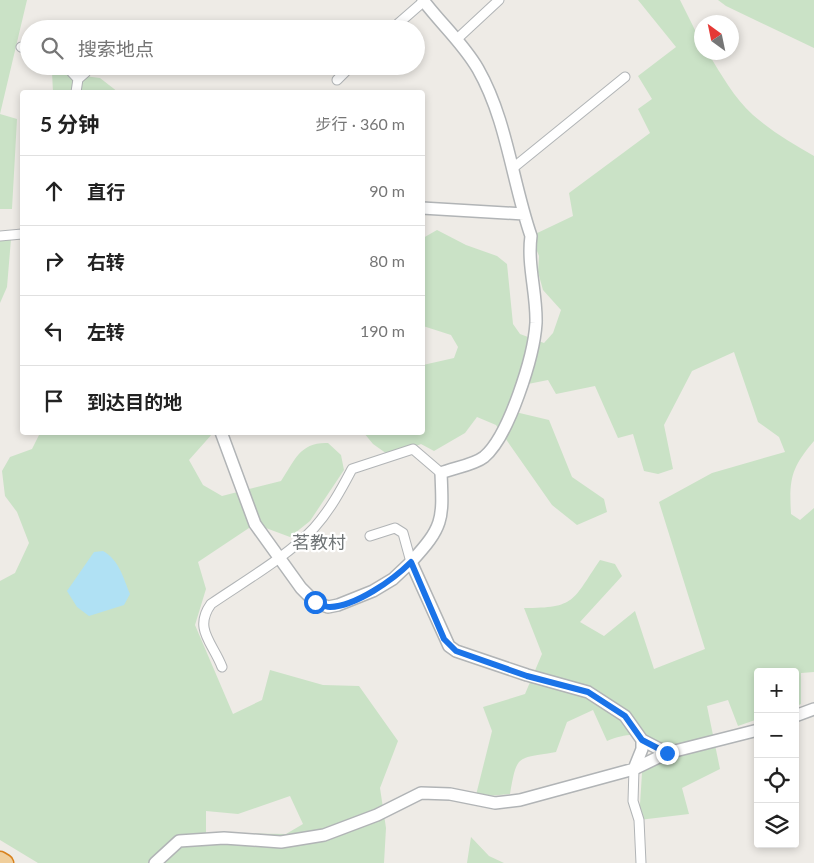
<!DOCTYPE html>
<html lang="zh">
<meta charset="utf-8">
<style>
body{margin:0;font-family:Lato,"Noto Sans SC",sans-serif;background:#f6f6f6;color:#222}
.controls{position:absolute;right:15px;bottom:15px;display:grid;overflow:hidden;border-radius:5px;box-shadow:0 2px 8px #0003}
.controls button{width:45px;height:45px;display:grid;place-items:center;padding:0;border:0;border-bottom:1px solid #e0e0e0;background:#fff;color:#222;font:25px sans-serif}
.compass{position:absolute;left:694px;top:15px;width:45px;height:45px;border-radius:50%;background:#fff;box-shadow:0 2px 8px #0003;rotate:327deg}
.stop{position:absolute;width:15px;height:15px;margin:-11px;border:4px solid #1a73e8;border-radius:50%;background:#fff}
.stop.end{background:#1a73e8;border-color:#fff;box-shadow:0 1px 5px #0008}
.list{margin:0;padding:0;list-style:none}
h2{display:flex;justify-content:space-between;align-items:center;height:65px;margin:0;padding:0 20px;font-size:21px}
h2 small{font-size:16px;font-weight:400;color:#767676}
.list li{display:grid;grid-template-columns:32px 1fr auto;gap:15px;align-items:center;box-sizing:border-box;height:70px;padding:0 20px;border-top:1px solid #e0e0e0}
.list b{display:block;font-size:19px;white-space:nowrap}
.list em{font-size:16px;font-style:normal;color:#767676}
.icon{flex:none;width:28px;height:28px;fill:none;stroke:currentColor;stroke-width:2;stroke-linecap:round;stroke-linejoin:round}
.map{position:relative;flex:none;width:814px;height:863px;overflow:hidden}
.search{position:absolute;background:#fff;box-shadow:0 2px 8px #0003;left:20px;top:20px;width:405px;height:55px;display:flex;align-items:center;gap:12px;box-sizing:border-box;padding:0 18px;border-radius:28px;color:#767676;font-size:19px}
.panel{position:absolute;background:#fff;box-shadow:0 2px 8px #0003;left:20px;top:90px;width:405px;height:345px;border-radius:5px}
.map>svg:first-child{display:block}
.green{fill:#cae2c6;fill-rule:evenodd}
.water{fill:#b0e1f4}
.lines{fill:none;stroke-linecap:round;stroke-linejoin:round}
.minor-casing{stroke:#b1b4b6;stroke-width:11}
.tertiary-casing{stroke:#b1b4b6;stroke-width:14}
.motorway-casing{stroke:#d8811d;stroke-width:19}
.minor{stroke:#fff;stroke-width:9}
.tertiary{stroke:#fff;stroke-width:11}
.motorway{stroke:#f0ce9b;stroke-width:16}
.route{stroke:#1a73e8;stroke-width:6}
.labels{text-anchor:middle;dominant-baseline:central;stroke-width:4.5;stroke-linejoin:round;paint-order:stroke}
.quarter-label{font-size:18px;fill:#6f7476;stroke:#fff}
</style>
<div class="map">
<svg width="814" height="863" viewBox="0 0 814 863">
<rect width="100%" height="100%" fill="#eeebe6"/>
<path class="green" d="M0 0H27L0 114 17 119 12 209H0Z
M638 0H680L701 42 702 52 708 53C721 74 734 98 753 115 771 131 793 144 814 156V441C791 468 789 479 791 514L800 520 814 508V672L801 673V704L795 707V672H758V719L738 726 728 700 707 706 720 769 682 788 689 814 639 820 642 773 644 770 671 759 668 746C644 734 631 731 607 741L593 710 567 722 556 752C517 759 517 753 510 794L489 796 476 795 492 731 483 707 525 694 542 654 524 608C576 608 572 601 600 560L615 564 622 576 580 622 604 636 635 611 654 669 705 649 659 502 712 473 785 452 779 437 758 422 734 352 692 371 664 425 673 469 658 474 644 471 633 434 618 438 595 386 556 394 548 380 518 386 507 410 549 420 572 477 604 499 607 512 577 525 552 505 496 425 477 417 465 433 434 451 421 444 390 456 373 444 364 433 422 432 423 365 454 358 458 347 451 335 423 326V238L437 230 466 245 497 256 507 264 513 324 520 334 544 343 553 333 561 310 543 290 538 272 539 256 531 236 573 216 569 193 650 133 638 109 652 99 638 76 676 47Z
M718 0H814V48L726 6Z
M52 72 100 78 118 92H53Z
M11 239 7 287 0 303V241Z
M40 433H213L189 460 203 485 222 496 281 481C295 460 300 442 328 443L341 455 344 470 310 521 290 537 255 524 198 562 206 589 195 625 233 714 262 700 270 670 323 685 359 686 398 741 380 788 386 828 384 863H38L0 840V581L15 573 29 543 17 512 5 496 2 471 10 457 32 449ZM290 796 303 824 286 834 206 833V811L238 814Z
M471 837 489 856 504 863H467Z"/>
<path class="water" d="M103 551C119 560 123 577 130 594L124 605 89 616 77 607 67 591 94 552Z"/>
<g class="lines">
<defs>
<path id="minor" d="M392 29 424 1
M457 39 499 0
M21 47 29 50
M66 66 78 79
M337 80 351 66
M76 92 78 79 86 72
M513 168 625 77
M0 236 22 234
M370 536 395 528 403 533 411 562
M222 667C213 643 193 629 211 604 243 582 288 556 314 528 330 510 341 490 352 469L413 449 441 473
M634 769 633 801 639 820 641 863"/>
<path id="tertiary" d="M423 0C441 24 463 43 478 69 507 120 512 181 531 236 527 265 537 294 536 323 534 356 509 436 484 457 474 465 453 468 441 473 443 520 444 526 411 562L449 646 456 651 527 675 588 692 625 716 642 740V749L634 769
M422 208 524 214
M221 432 255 524 301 588 315 602 328 607 338 605 373 591 393 579 411 562
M795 716 814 709
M642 740 667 753
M155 863 179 841 224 838 281 842 324 835 377 815 421 793 450 794 495 803 520 800 634 769 667 753 758 730"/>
<path id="motorway" d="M0 860 5 863"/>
</defs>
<use href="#minor" class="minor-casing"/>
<use href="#tertiary" class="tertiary-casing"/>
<use href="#motorway" class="motorway-casing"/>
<use href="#minor" class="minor"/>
<use href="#tertiary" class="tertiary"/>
<use href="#motorway" class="motorway"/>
</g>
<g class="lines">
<path class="route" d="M315 602C320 604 325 607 330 607 356 606 393 580 411 562L444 639 456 651 527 676 588 692 625 716 642 740 667 753"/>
</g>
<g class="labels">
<g class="quarter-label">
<text x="319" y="542">茗教村</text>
</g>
</g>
</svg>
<div class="controls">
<button>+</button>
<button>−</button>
<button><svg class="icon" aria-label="locate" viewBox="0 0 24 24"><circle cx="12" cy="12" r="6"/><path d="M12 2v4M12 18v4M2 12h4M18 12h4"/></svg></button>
<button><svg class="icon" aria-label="layers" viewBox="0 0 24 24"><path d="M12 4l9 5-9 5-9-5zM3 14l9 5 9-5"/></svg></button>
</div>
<svg class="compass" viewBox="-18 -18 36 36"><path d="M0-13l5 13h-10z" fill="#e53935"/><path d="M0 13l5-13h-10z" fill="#767676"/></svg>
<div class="stop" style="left:315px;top:602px"></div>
<div class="stop end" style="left:667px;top:753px"></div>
<div class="search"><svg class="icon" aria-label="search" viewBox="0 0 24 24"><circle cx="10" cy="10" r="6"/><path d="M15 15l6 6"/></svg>搜索地点</div>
<section class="panel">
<h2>5 分钟<small>步行 · 360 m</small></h2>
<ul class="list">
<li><svg class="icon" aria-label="ahead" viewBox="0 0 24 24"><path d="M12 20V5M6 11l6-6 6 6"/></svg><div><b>直行</b></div><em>90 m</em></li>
<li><svg class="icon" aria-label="right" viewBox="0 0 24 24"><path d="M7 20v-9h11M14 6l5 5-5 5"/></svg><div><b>右转</b></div><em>80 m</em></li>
<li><svg class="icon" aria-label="left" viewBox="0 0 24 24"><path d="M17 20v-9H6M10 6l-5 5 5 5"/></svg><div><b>左转</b></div><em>190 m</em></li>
<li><svg class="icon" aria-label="arrive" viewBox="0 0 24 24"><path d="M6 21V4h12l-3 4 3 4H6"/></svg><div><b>到达目的地</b></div></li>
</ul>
</section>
</div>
